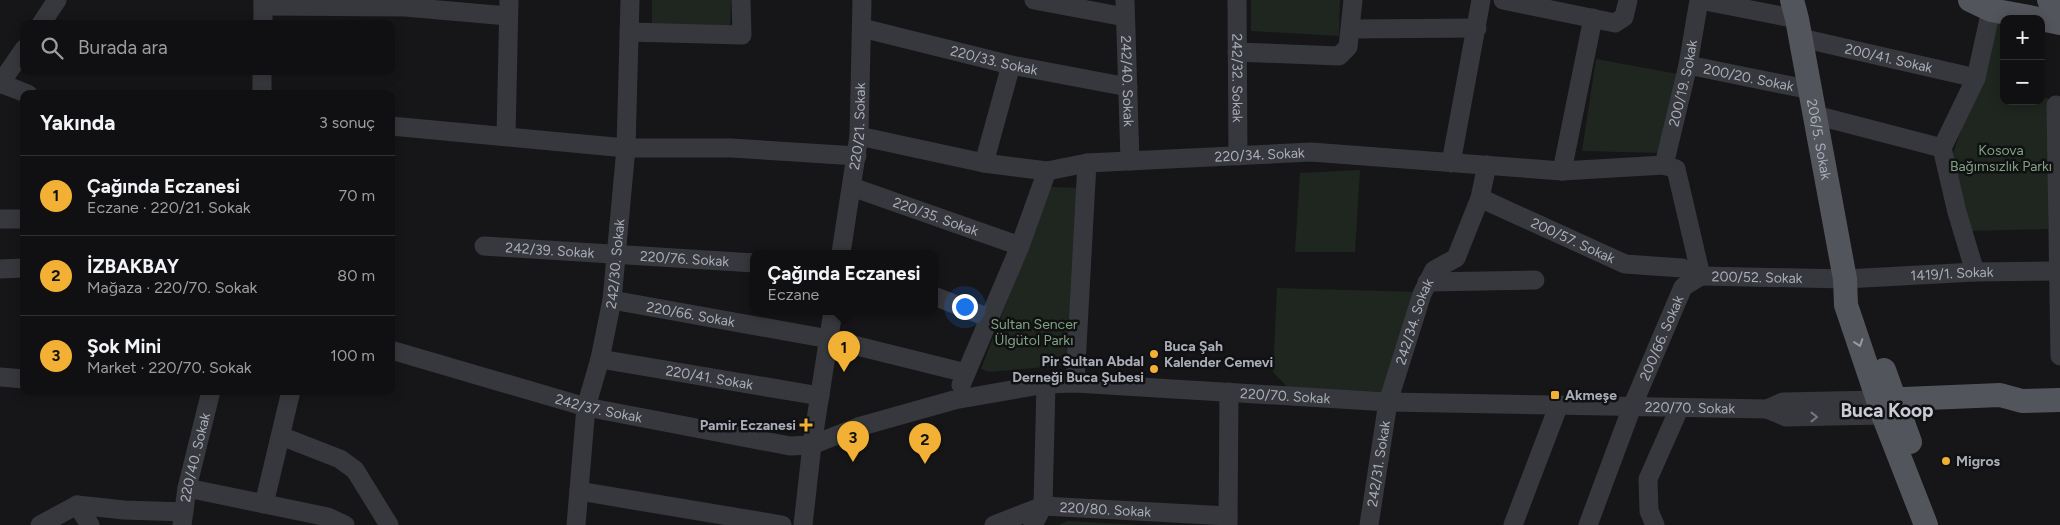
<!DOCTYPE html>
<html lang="tr">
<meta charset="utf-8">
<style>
body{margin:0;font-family:Figtree,sans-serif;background:#1e1e20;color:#f1f3f6}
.controls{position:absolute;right:15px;top:15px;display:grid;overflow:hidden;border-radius:10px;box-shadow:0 2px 12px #0003}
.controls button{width:45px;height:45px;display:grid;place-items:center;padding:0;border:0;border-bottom:1px solid #303032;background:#101012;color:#f1f3f6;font:25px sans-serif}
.you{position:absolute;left:964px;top:306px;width:18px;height:18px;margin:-12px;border:4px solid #fff;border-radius:50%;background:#1a73e8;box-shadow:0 0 0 8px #1a73e833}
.badge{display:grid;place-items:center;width:32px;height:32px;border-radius:50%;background:#f2b134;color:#111;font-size:16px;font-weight:700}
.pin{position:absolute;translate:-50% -41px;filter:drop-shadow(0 1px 2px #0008)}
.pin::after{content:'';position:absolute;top:26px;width:18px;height:15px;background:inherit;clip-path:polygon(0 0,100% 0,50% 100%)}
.popup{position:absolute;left:750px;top:250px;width:188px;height:65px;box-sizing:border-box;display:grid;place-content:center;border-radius:10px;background:#101012;filter:drop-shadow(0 1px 4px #0005);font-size:16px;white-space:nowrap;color:#9c9d9f}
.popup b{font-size:19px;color:#f1f3f6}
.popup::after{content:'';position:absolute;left:50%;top:100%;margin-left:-10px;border:10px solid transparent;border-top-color:#101012}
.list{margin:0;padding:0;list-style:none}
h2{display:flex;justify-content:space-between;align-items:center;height:65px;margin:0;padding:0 20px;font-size:21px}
h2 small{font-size:16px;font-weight:400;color:#9c9d9f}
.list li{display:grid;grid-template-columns:32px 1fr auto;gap:15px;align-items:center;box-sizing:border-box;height:80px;padding:0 20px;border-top:1px solid #303032}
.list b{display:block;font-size:19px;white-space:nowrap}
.list p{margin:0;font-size:16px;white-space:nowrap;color:#9c9d9f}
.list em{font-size:16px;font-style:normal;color:#9c9d9f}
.icon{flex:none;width:28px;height:28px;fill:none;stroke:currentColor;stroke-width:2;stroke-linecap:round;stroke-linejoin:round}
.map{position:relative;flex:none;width:2060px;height:525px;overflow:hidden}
.search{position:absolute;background:#101012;box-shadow:0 2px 12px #0003;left:20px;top:20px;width:375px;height:55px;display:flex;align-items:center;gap:12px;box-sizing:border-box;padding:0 18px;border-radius:10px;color:#9c9d9f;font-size:19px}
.panel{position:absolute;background:#101012;box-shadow:0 2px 12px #0003;left:20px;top:90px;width:375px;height:305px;border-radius:10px}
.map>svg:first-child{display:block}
.green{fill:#1e261f}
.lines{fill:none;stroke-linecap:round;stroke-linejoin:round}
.minor{stroke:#37383d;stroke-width:19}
.major{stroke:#53555c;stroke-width:24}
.oneway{stroke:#979ba6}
.oneway2{stroke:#757881}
.poi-dot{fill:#f2b134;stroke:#111113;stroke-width:2}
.labels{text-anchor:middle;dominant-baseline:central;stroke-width:5;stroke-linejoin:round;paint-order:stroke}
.street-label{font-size:14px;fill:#a8adb8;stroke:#111113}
.park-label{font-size:14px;fill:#7fa381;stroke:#111113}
.poi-label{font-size:14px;font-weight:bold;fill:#a8adb8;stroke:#111113;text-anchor:start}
.district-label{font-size:19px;font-weight:bold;fill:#c9ccd4;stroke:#111113}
</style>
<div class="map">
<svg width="2060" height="525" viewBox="0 0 2060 525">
<rect width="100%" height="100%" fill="#161618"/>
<path class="green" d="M652 0H731L730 29 652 28Z
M1251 0H1340L1339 36 1251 31Z
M1997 22 2004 23V101H2041V97L2048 98V229L1971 231 1952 157Z
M1596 59 1678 74 1661 153 1582 151Z
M1360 170 1355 252H1295L1300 173Z
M1051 187 1082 188 1068 365 989 372 981 369Z
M1277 288 1418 292 1384 392 1287 387 1273 372Z
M1068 521 1138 525H1058Z"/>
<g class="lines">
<g class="minor">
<path d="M1034 0 1125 17"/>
<path id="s1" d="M1125 0 1130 161"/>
<path id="s2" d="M1237 0 1238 156"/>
<path d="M1503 0 1615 23 1624 17 1628 0"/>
<path d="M1700 0 1797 19"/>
<path d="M263 6 405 7 508 16"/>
<path d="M41 24 57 0"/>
<path d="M263 24V0"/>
<path id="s3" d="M862 28 1011 65 1128 87"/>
<path d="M1351 29 1477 28"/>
<path d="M629 32 742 35 741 0"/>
<path id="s4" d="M1801 38 1976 78"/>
<path d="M1237 52 1339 56 1348 47 1353 0"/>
<path id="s5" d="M1688 65 1811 90"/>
<path d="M0 83 28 94"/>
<path d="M0 84 24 49"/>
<path d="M262 94V71"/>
<path d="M2060 106 2056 105 2060 356"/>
<path d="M1815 115 1942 148"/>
<path d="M391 126 626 148H731L857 156"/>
<path d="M506 136 509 0"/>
<path id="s6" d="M859 136 984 163 1047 171 1087 163 1311 152 1562 171 1664 165 1676 169 1701 276 1845 279 1975 272 2058 271"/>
<path d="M984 163 1011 65"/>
<path d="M1451 163 1481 0"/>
<path id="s7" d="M1487 165 1480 198 1625 264 1682 268 1701 276"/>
<path id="s8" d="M1664 165 1688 65 1699 0"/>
<path d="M1562 171 1593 18"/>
<path id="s9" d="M852 187 1020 246"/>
<path d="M0 219H24"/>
<path id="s10" d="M484 246 754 263"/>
<path id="s11" d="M841 253 859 136 862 0"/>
<path d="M0 269 24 268"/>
<path d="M1975 272 1957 212 1942 148 1976 78 1991 10"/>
<path d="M1427 282 1535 280"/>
<path d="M934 296 989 318"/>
<path id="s12" d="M612 300 829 339 966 373"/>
<path id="s13" d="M391 350 586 407 790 446 812 445 858 427 954 400 1046 384 1075 383 1388 402 1767 409 1783 402 1878 400"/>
<path id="s14" d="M600 359 820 396"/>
<path d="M0 377 24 379"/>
<path d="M1075 383 1087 163"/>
<path d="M961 385 1020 246 1047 171"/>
<path d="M1767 409 1786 417 1883 415"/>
<path d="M281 436 340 459 355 470 389 525"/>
<path d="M187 488 328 517 345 525"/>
<path d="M579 491 782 525"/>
<path d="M264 504 291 391"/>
<path d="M77 505 124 510 184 512"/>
<path d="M40 525 77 505 90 525"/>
<path id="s15" d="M182 525 187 488 211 391"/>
<path id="s16" d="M576 525 586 407 600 359 612 300 626 148 630 0"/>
<path d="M803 525 812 445 833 311"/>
<path id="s17" d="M994 525 1043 506 1228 516"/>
<path d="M1033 525 1043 506 1046 384"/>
<path d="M1228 525 1229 392"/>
<path id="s18" d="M1369 525 1388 402 1422 294 1434 270 1456 258 1480 198"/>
<path d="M1513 525 1558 407"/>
<path id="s19" d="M1588 525 1632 407 1683 287 1701 276"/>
<path d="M1655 525 1649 511 1648 479 1679 409"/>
</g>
<g class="major">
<path id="s20" d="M1792 0 1797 19 1845 279 1846 305 1883 415 1926 525"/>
<path d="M1970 0 1991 10 2039 19"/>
<path d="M2049 0 2060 3"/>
<path d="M2041 19 2060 23"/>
<path d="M1884 370 1910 442"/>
<path d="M1880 400 2000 395 2022 401 2060 400"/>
</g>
</g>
<defs><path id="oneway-chevron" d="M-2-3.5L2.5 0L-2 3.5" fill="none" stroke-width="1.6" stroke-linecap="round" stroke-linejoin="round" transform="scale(1.25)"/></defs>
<use class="oneway" href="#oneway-chevron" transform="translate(1859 343) rotate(71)"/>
<use class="oneway2" href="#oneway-chevron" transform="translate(1814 417)"/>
<g class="poi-dot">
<circle cx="1154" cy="354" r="5"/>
<circle cx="1154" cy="369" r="5"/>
<rect x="1550" y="390" width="10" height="10" rx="2.5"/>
<path d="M803.5 417.5h5v5h5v5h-5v5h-5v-5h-5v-5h5z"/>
<circle cx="1946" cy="461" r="5"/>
</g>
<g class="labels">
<g class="street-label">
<text stroke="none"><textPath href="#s4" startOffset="90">200/41. Sokak</textPath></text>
<text stroke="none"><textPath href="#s3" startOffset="136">220/33. Sokak</textPath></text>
<text stroke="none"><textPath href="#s2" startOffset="78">242/32. Sokak</textPath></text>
<text stroke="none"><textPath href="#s5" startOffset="62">200/20. Sokak</textPath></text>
<text stroke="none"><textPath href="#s1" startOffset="81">242/40. Sokak</textPath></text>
<text stroke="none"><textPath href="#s8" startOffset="84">200/19. Sokak</textPath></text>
<text stroke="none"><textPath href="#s11" startOffset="128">220/21. Sokak</textPath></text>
<text stroke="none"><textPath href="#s20" startOffset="142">206/5. Sokak</textPath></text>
<text stroke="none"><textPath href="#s6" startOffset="405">220/34. Sokak</textPath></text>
<text stroke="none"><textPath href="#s9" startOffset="89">220/35. Sokak</textPath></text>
<text stroke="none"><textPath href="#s7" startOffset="136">200/57. Sokak</textPath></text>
<text stroke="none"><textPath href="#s10" startOffset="66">242/39. Sokak</textPath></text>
<text stroke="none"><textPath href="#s10" startOffset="201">220/76. Sokak</textPath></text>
<text stroke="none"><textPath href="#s16" startOffset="265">242/30. Sokak</textPath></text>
<text stroke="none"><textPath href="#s6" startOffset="1184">1419/1. Sokak</textPath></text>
<text stroke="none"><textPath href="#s6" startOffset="989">200/52. Sokak</textPath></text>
<text stroke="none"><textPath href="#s12" startOffset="80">220/66. Sokak</textPath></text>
<text stroke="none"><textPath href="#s18" startOffset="209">242/34. Sokak</textPath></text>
<text stroke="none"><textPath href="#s19" startOffset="201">200/66. Sokak</textPath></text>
<text stroke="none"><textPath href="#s14" startOffset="111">220/41. Sokak</textPath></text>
<text stroke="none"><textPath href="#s13" startOffset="915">220/70. Sokak</textPath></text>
<text stroke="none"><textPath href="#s13" startOffset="216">242/37. Sokak</textPath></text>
<text stroke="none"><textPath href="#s13" startOffset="1320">220/70. Sokak</textPath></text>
<text stroke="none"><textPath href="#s15" startOffset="69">220/40. Sokak</textPath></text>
<text stroke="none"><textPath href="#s18" startOffset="62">242/31. Sokak</textPath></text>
<text stroke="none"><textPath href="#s17" startOffset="115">220/80. Sokak</textPath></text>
</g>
<g class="park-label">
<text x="2001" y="150">Kosova<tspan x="2001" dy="16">Bağımsızlık Parkı</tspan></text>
<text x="1034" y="324">Sultan Sencer<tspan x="1034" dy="16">Ülgütol Parkı</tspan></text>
</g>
<g class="poi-label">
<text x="1164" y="346">Buca Şah<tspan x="1164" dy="16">Kalender Cemevi</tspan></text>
<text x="1144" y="361" text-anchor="end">Pir Sultan Abdal<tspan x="1144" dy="16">Derneği Buca Şubesi</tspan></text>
<text x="1565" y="395">Akmeşe</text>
<text x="796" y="425" text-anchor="end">Pamir Eczanesi</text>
<text x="1956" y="461">Migros</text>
</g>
<g class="district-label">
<text x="1887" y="410">Buca Koop</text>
</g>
</g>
</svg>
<div class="controls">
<button>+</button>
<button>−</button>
</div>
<div class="you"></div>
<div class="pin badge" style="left:844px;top:372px">1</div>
<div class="popup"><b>Çağında Eczanesi</b>Eczane</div>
<div class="pin badge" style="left:925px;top:464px">2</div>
<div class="pin badge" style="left:853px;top:462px">3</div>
<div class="search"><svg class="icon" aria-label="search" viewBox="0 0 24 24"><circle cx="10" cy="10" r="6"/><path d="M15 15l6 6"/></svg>Burada ara</div>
<section class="panel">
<h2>Yakında<small>3 sonuç</small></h2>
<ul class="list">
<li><span class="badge">1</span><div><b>Çağında Eczanesi</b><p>Eczane · 220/21. Sokak</p></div><em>70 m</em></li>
<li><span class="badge">2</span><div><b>İZBAKBAY</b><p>Mağaza · 220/70. Sokak</p></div><em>80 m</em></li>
<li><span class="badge">3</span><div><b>Şok Mini</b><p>Market · 220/70. Sokak</p></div><em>100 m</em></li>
</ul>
</section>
</div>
